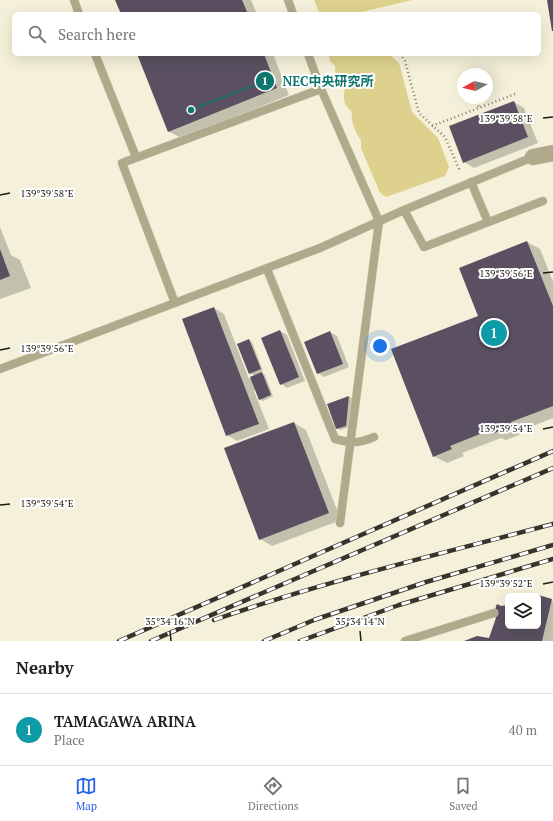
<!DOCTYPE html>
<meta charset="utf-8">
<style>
body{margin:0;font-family:"PT Serif","Noto Sans JP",serif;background:#f6f6f6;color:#222}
.controls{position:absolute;right:12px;bottom:12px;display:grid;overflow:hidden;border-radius:6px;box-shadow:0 4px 16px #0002}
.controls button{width:36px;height:36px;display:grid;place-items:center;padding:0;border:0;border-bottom:1px solid #e0e0e0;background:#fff;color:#222;font:20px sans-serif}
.compass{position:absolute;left:457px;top:68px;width:36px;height:36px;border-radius:50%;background:#fff;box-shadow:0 4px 16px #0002;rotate:262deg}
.you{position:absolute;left:380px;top:346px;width:14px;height:14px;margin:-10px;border:3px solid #fff;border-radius:50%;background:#1a73e8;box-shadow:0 0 0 6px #1a73e833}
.badge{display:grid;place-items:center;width:26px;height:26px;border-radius:50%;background:#2563eb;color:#fff;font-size:13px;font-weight:700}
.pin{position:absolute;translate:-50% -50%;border:2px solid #fff;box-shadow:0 1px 4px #0006}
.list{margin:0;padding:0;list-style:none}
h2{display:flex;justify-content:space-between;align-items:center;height:52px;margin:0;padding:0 16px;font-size:17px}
h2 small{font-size:13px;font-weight:400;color:#767676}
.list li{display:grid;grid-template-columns:26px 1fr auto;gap:12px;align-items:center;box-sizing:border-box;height:72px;padding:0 16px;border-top:1px solid #e0e0e0}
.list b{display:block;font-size:15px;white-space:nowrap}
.list p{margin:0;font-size:13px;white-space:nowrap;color:#767676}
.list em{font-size:13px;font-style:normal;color:#767676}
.icon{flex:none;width:22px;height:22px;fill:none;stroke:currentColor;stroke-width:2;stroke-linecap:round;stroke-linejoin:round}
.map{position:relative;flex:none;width:553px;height:641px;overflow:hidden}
.search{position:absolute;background:#fff;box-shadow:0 4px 16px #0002;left:12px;right:12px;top:12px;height:44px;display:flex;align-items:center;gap:10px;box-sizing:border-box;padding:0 14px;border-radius:6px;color:#767676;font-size:15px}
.sheet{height:124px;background:#fff}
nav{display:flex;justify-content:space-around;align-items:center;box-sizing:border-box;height:56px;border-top:1px solid #e0e0e0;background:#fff;font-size:11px;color:#767676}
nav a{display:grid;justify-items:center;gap:2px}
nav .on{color:#2563eb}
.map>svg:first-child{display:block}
.green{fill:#ddd18d}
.shadow{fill:#0003}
.building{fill:#5a5061}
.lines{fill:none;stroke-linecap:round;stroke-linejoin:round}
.lane-casing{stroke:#d2ceb9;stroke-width:9}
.street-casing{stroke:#d2ceb9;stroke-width:17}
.path{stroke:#817f6f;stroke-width:2.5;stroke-dasharray:1 3;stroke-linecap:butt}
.lane{stroke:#afaa8c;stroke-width:8}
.street{stroke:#afaa8c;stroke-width:16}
.rail-casing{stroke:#37352b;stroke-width:4.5}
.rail{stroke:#fff;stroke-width:3;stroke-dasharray:9;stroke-linecap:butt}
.ticks{fill:none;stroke:#1d1c13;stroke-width:1.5}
.ticks-label{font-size:10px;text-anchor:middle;fill:#1d1c13;stroke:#fff;stroke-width:4;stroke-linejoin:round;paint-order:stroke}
.leader{fill:none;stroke:#0f766e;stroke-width:1.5}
.callout-dot{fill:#0f766e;stroke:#fff;stroke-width:1.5}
.mark-label{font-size:12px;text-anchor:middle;font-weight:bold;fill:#fff}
.callout-label{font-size:13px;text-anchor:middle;font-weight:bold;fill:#0f766e;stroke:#fff;stroke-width:4;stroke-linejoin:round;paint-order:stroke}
</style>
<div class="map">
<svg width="553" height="641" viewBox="0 0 553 641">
<rect width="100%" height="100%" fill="#f4f0d9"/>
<path class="green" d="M314 0H412L353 14H320Z
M328 54H389L399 63 412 112 438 138 449 167 445 176 386 197 380 193 361 148V140C356 134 350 120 352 112 343 104 343 98 345 88L338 85C337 78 335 74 335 66L330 61Z"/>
<path class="shadow" d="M116 0H251L257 14H122Z
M138 54H273L289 95 181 138 168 131Z
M514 102 524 108 538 143 474 168 464 162Z
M0 227 11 255 20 260 31 288 0 299Z
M527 242 540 249 553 282V418L523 430 524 433 506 440 501 438 462 453 464 456 447 463 434 456 479 316 460 268Z
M214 308 224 314 249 379 255 376 250 373 249 340 252 342 263 371 260 372 265 375 273 396 263 401 259 399 256 390 254 391 269 429 237 441 227 435Z
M280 331 287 335 305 381 287 388 281 384Z
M330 332 337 336 349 367 324 377 318 373Z
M349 397 352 398 349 427 340 430 337 428Z
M294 423 306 430 341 520 272 546 260 539Z
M536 595 553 601V641H466L489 640 500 607 508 606V626H538V596H535Z"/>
<path class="building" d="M115 0H242L248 14H121Z
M547 0H553V31H552Z
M137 54H264L277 88 168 132Z
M514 101 528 137 463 163 449 126Z
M527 241 553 306V406L511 422 512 426 492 434 490 430 450 446 452 449 433 457 391 349 478 316 459 268Z
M0 249 10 276 0 280Z
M214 307 259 424 226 436 182 319Z
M280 330 299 377 280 385 261 338Z
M330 331 343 364 317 374 304 342Z
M249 339 261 369 249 374 237 344Z
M262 372 271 395 259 400 250 377Z
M349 396 346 426 336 429 327 404Z
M294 422 329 513 259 540 224 448Z
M535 594 552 599 542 641H464L477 636 489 638 496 618 493 615 497 604 501 606 508 605V626H538V596H534Z"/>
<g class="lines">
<defs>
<path id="lane" d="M74 0 79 14
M288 0 293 14
M95 54 136 157
M308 54 321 89 379 221 340 523
M471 182 488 222
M404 210 424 247 543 201
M267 269 335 439C351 443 358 444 374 437
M175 303 122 163 321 89
M0 369 320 248 404 210 533 157
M405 641 494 613"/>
<path id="street" d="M533 157 553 153"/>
</defs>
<use href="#lane" class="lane-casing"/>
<use href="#street" class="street-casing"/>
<path class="path" d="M400 54 405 61 419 113 445 137 460 171
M476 98 479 108
M432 126 515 94"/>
<use href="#lane" class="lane"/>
<use href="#street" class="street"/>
<defs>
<path id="rail" d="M214 620C325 581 440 554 553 524
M119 641 553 451
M151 641 553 468
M264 641 314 620 426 582 553 545
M300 641 399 605 553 559"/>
</defs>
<use href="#rail" class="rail-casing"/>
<use href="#rail" class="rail"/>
</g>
<path class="ticks" d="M543 118 553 117M0 195 10 193M543 273 553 272M0 350 10 348M543 429 553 427M0 505 10 504M543 584 553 582M170 631 171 641M360 631 361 641"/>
<g class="ticks-label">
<text x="506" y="122">139°39'58"E</text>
<text x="47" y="197">139°39'58"E</text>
<text x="506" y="277">139°39'56"E</text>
<text x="47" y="352">139°39'56"E</text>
<text x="506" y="432">139°39'54"E</text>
<text x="47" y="507">139°39'54"E</text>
<text x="506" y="587">139°39'52"E</text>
<text x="170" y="625">35°34'16"N</text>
<text x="360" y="625">35°34'14"N</text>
</g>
<path class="leader" d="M191 110L265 81"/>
<g class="callout-dot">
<circle cx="191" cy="110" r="4"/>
<circle cx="265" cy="81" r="10"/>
</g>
<g class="mark-label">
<text x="265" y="85">1</text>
</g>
<g class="callout-label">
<text x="328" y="86">NEC中央研究所</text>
</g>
</svg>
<div class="controls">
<button><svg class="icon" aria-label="layers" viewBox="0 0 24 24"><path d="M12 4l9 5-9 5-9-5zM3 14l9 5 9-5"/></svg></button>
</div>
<svg class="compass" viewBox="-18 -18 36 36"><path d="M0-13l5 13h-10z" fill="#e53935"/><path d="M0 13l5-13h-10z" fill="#767676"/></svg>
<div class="you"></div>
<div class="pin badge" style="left:494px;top:333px;background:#0f9aa8">1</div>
<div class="search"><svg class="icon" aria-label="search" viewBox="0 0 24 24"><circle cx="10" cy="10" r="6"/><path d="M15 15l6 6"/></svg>Search here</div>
</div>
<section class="sheet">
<h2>Nearby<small></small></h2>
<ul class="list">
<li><span class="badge" style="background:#0f9aa8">1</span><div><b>TAMAGAWA ARINA</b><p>Place</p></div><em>40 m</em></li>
</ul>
</section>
<nav>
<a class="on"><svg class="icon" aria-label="map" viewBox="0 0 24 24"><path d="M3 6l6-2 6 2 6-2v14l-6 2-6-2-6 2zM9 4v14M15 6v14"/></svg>Map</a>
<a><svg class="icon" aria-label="directions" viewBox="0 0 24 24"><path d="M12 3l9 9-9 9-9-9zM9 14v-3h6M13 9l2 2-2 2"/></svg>Directions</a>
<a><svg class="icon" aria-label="saved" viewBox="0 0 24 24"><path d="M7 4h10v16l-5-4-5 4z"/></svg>Saved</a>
</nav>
